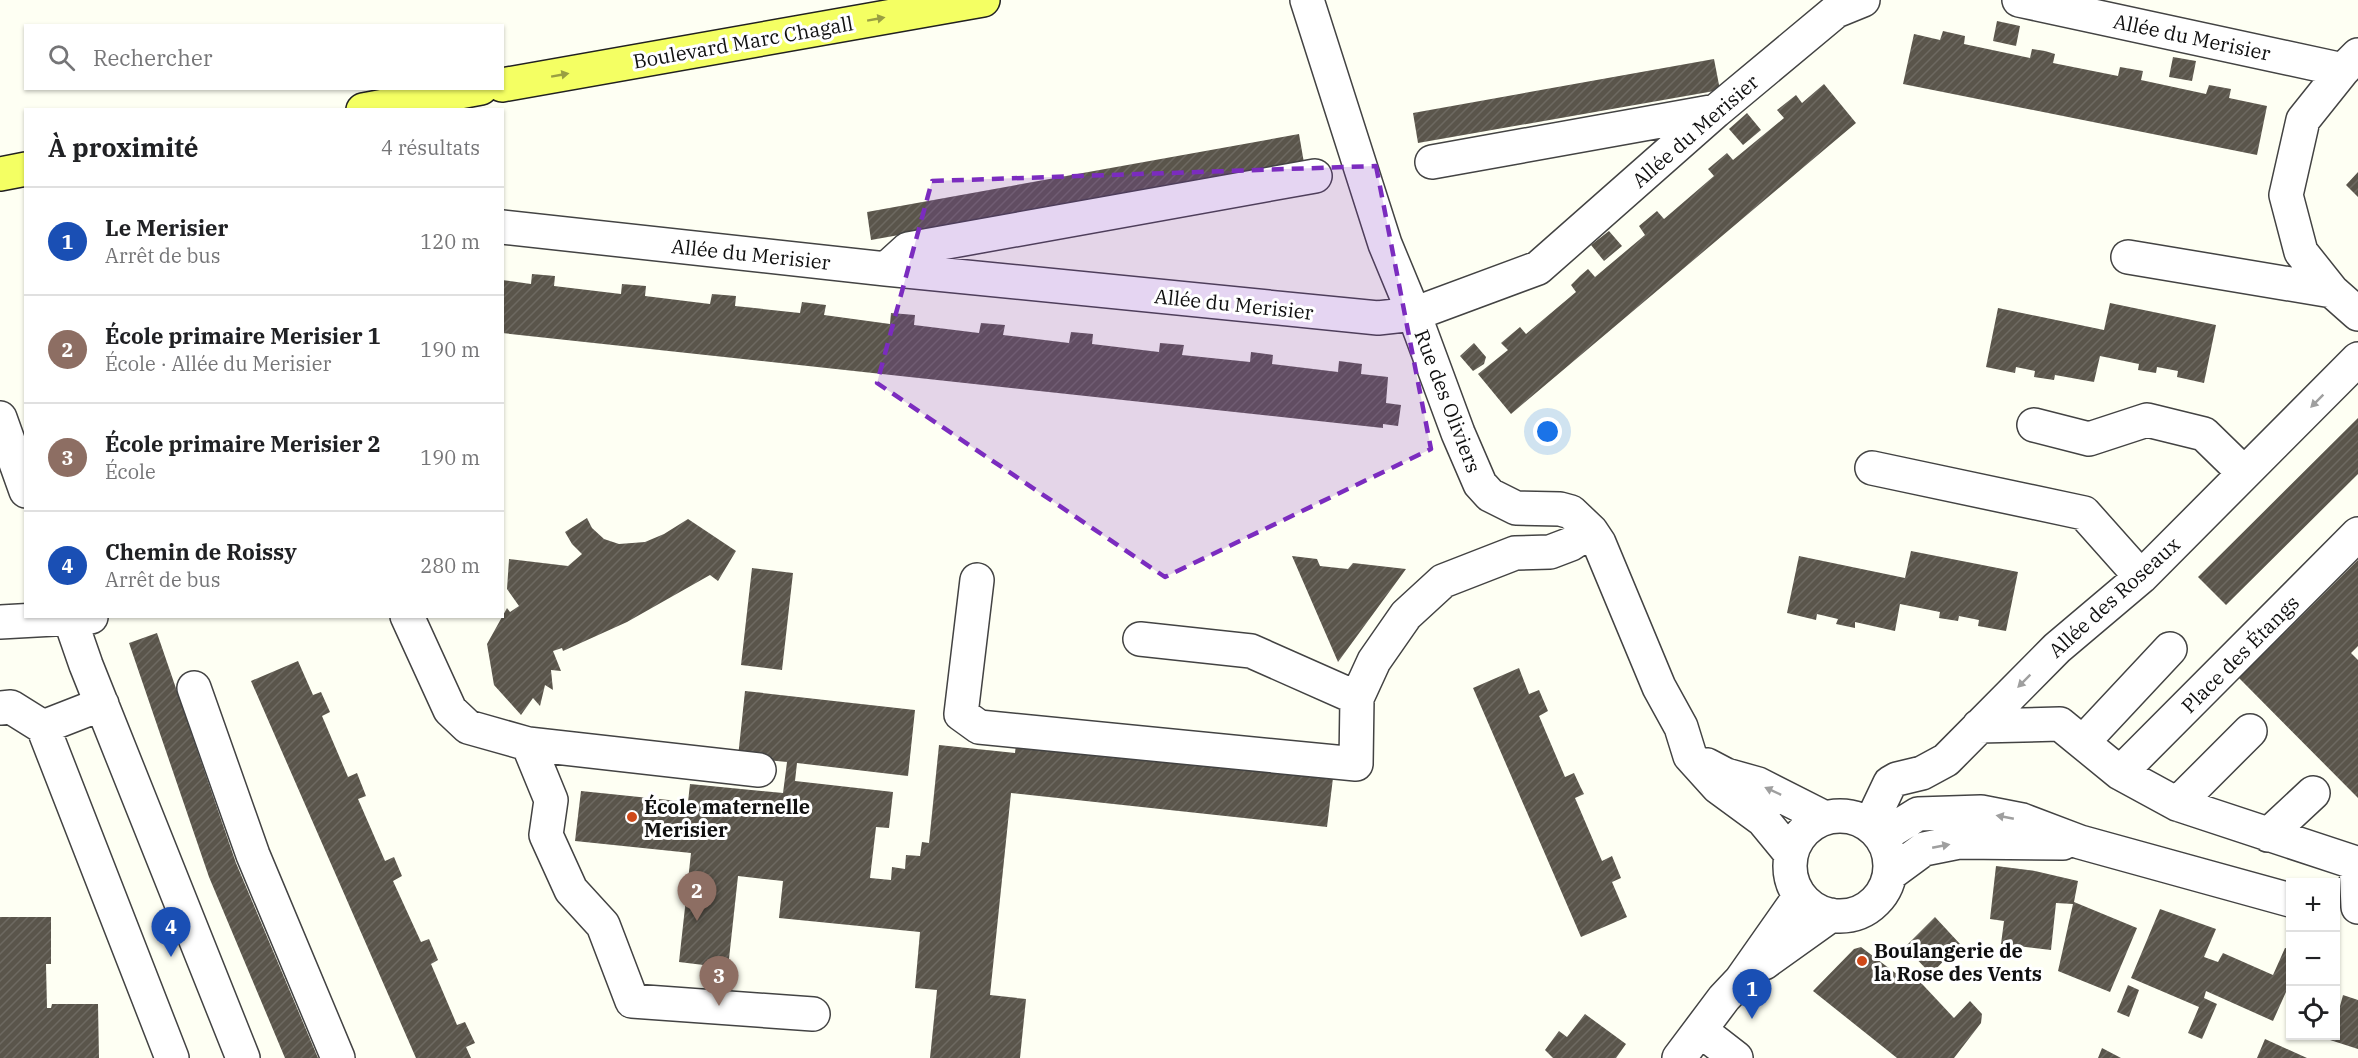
<!DOCTYPE html>
<html lang="fr">
<meta charset="utf-8">
<style>
body{margin:0;font-family:"IBM Plex Serif",serif;background:#f6f6f6;color:#202124}
.controls{position:absolute;right:18px;bottom:18px;display:grid;overflow:hidden;border-radius:0px;box-shadow:0 2px 4px #0004}
.controls button{width:54px;height:54px;display:grid;place-items:center;padding:0;border:0;border-bottom:2px solid #e0e0e0;background:#fff;color:#202124;font:30px sans-serif}
.you{position:absolute;left:1548px;top:432px;width:21px;height:21px;margin:-15px;border:4px solid #fff;border-radius:50%;background:#1a73e8;box-shadow:0 0 0 9px #1a73e833}
.badge{display:grid;place-items:center;width:39px;height:39px;border-radius:50%;background:#1a73e8;color:#fff;font-size:20px;font-weight:700}
.pin{position:absolute;translate:-50% -50px;filter:drop-shadow(0 2px 3px #0008)}
.pin::after{content:'';position:absolute;top:32px;width:21px;height:18px;background:inherit;clip-path:polygon(0 0,100% 0,50% 100%)}
.list{margin:0;padding:0;list-style:none}
h2{display:flex;justify-content:space-between;align-items:center;height:78px;margin:0;padding:0 24px;font-size:26px}
h2 small{font-size:20px;font-weight:400;color:#757577}
.list li{display:grid;grid-template-columns:39px 1fr auto;gap:18px;align-items:center;box-sizing:border-box;height:108px;padding:0 24px;border-top:2px solid #e0e0e0}
.list b{display:block;font-size:22px;white-space:nowrap}
.list p{margin:0;font-size:20px;white-space:nowrap;color:#757577}
.list em{font-size:20px;font-style:normal;color:#757577}
.icon{flex:none;width:33px;height:33px;fill:none;stroke:currentColor;stroke-width:2;stroke-linecap:round;stroke-linejoin:round}
.map{position:relative;flex:none;width:2358px;height:1058px;overflow:hidden}
.search{position:absolute;background:#fff;box-shadow:0 2px 4px #0004;left:24px;top:24px;width:480px;height:66px;display:flex;align-items:center;gap:15px;box-sizing:border-box;padding:0 21px;border-radius:0px;color:#757577;font-size:22px}
.panel{position:absolute;background:#fff;box-shadow:0 2px 4px #0004;left:24px;top:108px;width:480px;height:510px;border-radius:0px}
.map>svg:first-child{display:block}
.building{fill:url(#building-hatch)}
.lines{fill:none;stroke-linecap:round;stroke-linejoin:round}
.minor-casing{stroke:#434343;stroke-width:36}
.major-casing{stroke:#212121;stroke-width:36}
.minor{stroke:#fff;stroke-width:33}
.major{stroke:#f4ff63;stroke-width:33}
.oneway{fill:#999f42}
.oneway2{fill:#9f9f9f}
.marked{fill:#7b2cbf;fill-opacity:0.2;stroke:#7b2cbf;stroke-width:4.5;stroke-dasharray:12 8;stroke-linejoin:round}
.poi-dot{fill:#cf4919;stroke:#fff;stroke-width:2}
.labels{text-anchor:middle;dominant-baseline:central;stroke-width:6;stroke-linejoin:round;paint-order:stroke}
.street-label{font-size:20px;fill:#101010;stroke:#fff}
.poi-label{font-size:20px;font-weight:bold;fill:#101010;stroke:#fff;text-anchor:start}
</style>
<div class="map">
<svg width="2358" height="1058" viewBox="0 0 2358 1058">
<defs>
<pattern id="building-hatch" width="6" height="6" patternUnits="userSpaceOnUse" patternTransform="scale(1.5)"><rect width="6" height="6" fill="#5a554b"/><path d="M-1 1l2-2M0 6l6-6M5 7l2-2" fill="none" stroke="#6d6961"/></pattern>
</defs>
<rect width="100%" height="100%" fill="#fefff3"/>
<path class="building" d="M1997 21 2020 26 2016 46 1993 41Z
M1943 31 1965 36 1964 44 2030 58 2032 49 2045 51 2055 54 2053 63 2118 76 2120 67 2143 71 2141 80 2206 94 2209 85 2231 89 2229 98 2267 106 2257 155 1903 84 1914 34 1940 40Z
M2173 57 2196 61 2192 81 2169 77Z
M1714 59 1720 90 1418 143 1413 113Z
M1824 84 1856 123 1511 414 1478 374 1508 350 1501 343 1520 327 1526 334 1576 292 1571 285 1580 276 1588 269 1595 277 1645 235 1639 226 1657 211 1664 219 1714 176 1708 169 1727 153 1733 160 1784 118 1777 110 1796 95 1802 103Z
M1747 113 1761 130 1743 145 1729 129Z
M1299 134 1304 163 871 240 867 212Z
M2358 172V197L2346 185Z
M1609 231 1622 246 1604 261 1591 245Z
M532 274 555 276 554 286 621 294 622 284 646 286 645 296 710 304 712 294 736 296 735 306 800 313 802 302 826 305 824 315 890 324 891 313 915 315 914 325 979 333 981 323 1005 325 1003 335 1069 343 1071 332 1093 334 1092 344 1159 352 1160 343 1184 345 1182 355 1250 362 1251 352 1273 355 1272 364 1338 372 1339 361 1362 364 1361 374 1388 377 1386 403 1401 405 1398 426 1383 424V428L502 333V280L531 284Z
M2110 303 2216 325 2204 383 2177 377 2178 371 2157 367 2156 373 2138 370 2139 364 2100 356 2094 382 2055 375 2054 380 2034 377 2035 371 2016 367 2015 373 1986 367 1998 308 2104 330Z
M1474 343 1486 357 1484 364 1473 371 1460 356Z
M2358 418V474L2226 605 2198 577Z
M587 518 592 528 604 539 619 544 645 542 664 534 688 519 736 551 718 581 710 575 627 622 563 651 562 648 553 651 561 671 551 670 553 690 545 685 540 706 533 698 521 715 494 685 487 644 507 608 510 612 519 606 507 589 509 559 568 566 582 554 572 544 565 532Z
M1911 551 2018 572 2006 631 1978 626 1979 620 1959 616 1958 621 1939 618 1940 612 1900 604 1895 631 1855 622V628L1836 624 1838 619 1817 614 1816 620 1787 613 1799 556 1905 578Z
M1292 556 1317 559 1320 566 1348 569 1353 563 1406 569 1338 662Z
M2358 560V646L2351 653 2358 660V798L2239 678Z
M752 568 793 573 782 670 741 665Z
M157 633 236 863 318 1058H285L209 877 129 643Z
M298 661 313 695 321 692 330 712 322 716 348 777 357 773 366 796 358 799 385 861 394 857 402 876 393 881 421 942 429 939 438 960 431 964 457 1025 465 1022 475 1043 466 1047 471 1058H416L251 681Z
M1519 668 1529 694 1539 690 1548 711 1539 716 1565 777 1574 773 1580 786 1584 794 1575 798 1602 861 1612 856 1621 878 1612 882 1627 917 1581 937 1473 688Z
M745 691 915 710 908 776 797 763 795 781 893 792 889 828 876 827 870 878 891 880 892 867 905 869 906 855 920 856 922 842 929 843 939 745 1015 753 1016 744 1333 778 1327 827 1011 793 990 995 1026 999 1020 1058H930L937 990 915 988 920 932 779 918 783 881 738 876 728 968 679 962 691 853 575 841 581 791 688 802 690 784 783 793 787 762 738 757Z
M1996 866 2035 871 2078 881 2074 902 2137 928 2110 992 2058 971 2073 904 2056 903 2051 950 2001 944 2004 921 1990 919Z
M2160 909 2216 929 2204 957 2218 962 2223 953 2273 975 2285 948 2290 949V983L2273 1021 2206 991 2204 998 2217 1004 2202 1039 2188 1033 2199 1007 2131 978Z
M0 917H51V964H46L47 1008H51L52 1004H98L99 1058H0Z
M1935 917 1960 944 1931 974 1905 947Z
M1861 947 1902 978 1909 970 1954 1018 1970 1001 1982 1014 1981 1023 1954 1058H1897L1813 991 1854 949Z
M2128 985 2139 990 2129 1017 2117 1012Z
M2343 995 2358 1000V1049L2330 1040 2331 1036H2336V1021Z
M1585 1014 1626 1044 1616 1058H1553L1545 1050 1559 1031 1567 1037Z
M2265 1039 2307 1058H2257Z
M2102 1048 2121 1058H2098Z"/>
<g class="lines">
<defs>
<path id="minor" d="M1307 0 1385 244 1414 314 1458 433 1480 484 1490 495 1516 508 1560 509 1571 512 1591 531 1599 543 1659 687 1681 727 1690 756 1718 787 1763 820 1791 854
M2019 0 2343 70 2358 55
M2343 70 2303 120 2286 195 2301 252 2332 291 2358 314
M1432 162 1716 111
M502 227 886 269 1378 318 1414 314 1538 268 1716 111 1836 11 1863 0
M2128 257 2332 291
M886 269 908 249 1315 176
M0 418 26 491
M2034 425 2089 439 2147 420 2204 434 2244 473
M1872 468 2084 513 2141 577
M977 580 961 714 979 727 1356 764 1357 698 1374 661 1406 615 1443 581 1515 553 1550 552 1571 544 1591 531
M69 616 86 665 243 1058
M407 616 450 710 468 727 528 744 759 770
M0 622 91 617
M1140 639 1251 651 1357 698
M194 688 253 855 338 1058
M102 704 43 727 172 1058
M0 708 11 707 43 727
M1979 726 2060 724 2120 773 2177 804 2356 863 2358 907
M2083 742 2170 649
M528 744 551 800 546 835 571 890 603 925 632 1001 813 1014
M1707 765 1726 775 1758 784 1825 818
M2120 773 2358 534
M2177 804 2250 731
M1790 866a50 50 0 1 1 100 0a50 50 0 1 1-100 0Z
M1870 825 1890 783 1897 779 1922 773 1946 760 2057 648 2141 577 2358 359
M2268 835 2313 793
M1881 837 1918 814 1981 812 2022 820 2080 842 2290 900
M1890 874 1924 849 1959 842 2063 843
M1764 963 1831 915
M1700 1030 1736 1058
M1679 1058 1724 998 1741 980 1800 896"/>
<path id="major" d="M502 85 983 0
M363 110 481 88
M0 174 26 169"/>
</defs>
<use href="#minor" class="minor-casing"/>
<use href="#major" class="major-casing"/>
<use href="#minor" class="minor"/>
<use href="#major" class="major"/>
</g>
<defs><path id="oneway-solid" d="M-6-.8H1V-3.2L6.5 0L1 3.2V.8H-6Z" transform="scale(1.5)"/></defs>
<g class="oneway">
<use href="#oneway-solid" transform="translate(876 19) rotate(-10)"/>
<use href="#oneway-solid" transform="translate(560 75) rotate(-10)"/>
</g>
<g class="oneway2">
<use href="#oneway-solid" transform="translate(2317 401) rotate(135)"/>
<use href="#oneway-solid" transform="translate(2024 681) rotate(135)"/>
<use href="#oneway-solid" transform="translate(1773 791) rotate(-155)"/>
<use href="#oneway-solid" transform="translate(2005 817) rotate(-169)"/>
<use href="#oneway-solid" transform="translate(1941 846) rotate(-11)"/>
</g>
<path class="marked" d="M1376 166 1431 449 1165 577 877 383 932 181Z"/>
<g class="poi-dot">
<circle cx="632" cy="817" r="6"/>
<circle cx="1862" cy="961" r="6"/>
</g>
<g class="labels">
<g class="street-label">
<text transform="translate(2192 37) rotate(12)">Allée du Merisier</text>
<text transform="translate(743 42) rotate(-10)">Boulevard Marc Chagall</text>
<text transform="translate(1695 131) rotate(-41)">Allée du Merisier</text>
<text transform="translate(751 254) rotate(6)">Allée du Merisier</text>
<text transform="translate(1234 304) rotate(6)">Allée du Merisier</text>
<text transform="translate(1448 401) rotate(69)">Rue des Oliviers</text>
<text transform="translate(2114 597) rotate(-42)">Allée des Roseaux</text>
<text transform="translate(2240 654) rotate(-45)">Place des Étangs</text>
</g>
<g class="poi-label">
<text x="644" y="806">École maternelle<tspan x="644" dy="23">Merisier</tspan></text>
<text x="1874" y="950">Boulangerie de<tspan x="1874" dy="23">la Rose des Vents</tspan></text>
</g>
</g>
</svg>
<div class="controls">
<button>+</button>
<button>−</button>
<button><svg class="icon" aria-label="locate" viewBox="0 0 24 24"><circle cx="12" cy="12" r="6"/><path d="M12 2v4M12 18v4M2 12h4M18 12h4"/></svg></button>
</div>
<div class="you"></div>
<div class="pin badge" style="left:1752px;top:1019px;background:#1a4fb4">1</div>
<div class="pin badge" style="left:697px;top:921px;background:#8d6e63">2</div>
<div class="pin badge" style="left:719px;top:1006px;background:#8d6e63">3</div>
<div class="pin badge" style="left:171px;top:957px;background:#1a4fb4">4</div>
<div class="search"><svg class="icon" aria-label="search" viewBox="0 0 24 24"><circle cx="10" cy="10" r="6"/><path d="M15 15l6 6"/></svg>Rechercher</div>
<section class="panel">
<h2>À proximité<small>4 résultats</small></h2>
<ul class="list">
<li><span class="badge" style="background:#1a4fb4">1</span><div><b>Le Merisier</b><p>Arrêt de bus</p></div><em>120 m</em></li>
<li><span class="badge" style="background:#8d6e63">2</span><div><b>École primaire Merisier 1</b><p>École · Allée du Merisier</p></div><em>190 m</em></li>
<li><span class="badge" style="background:#8d6e63">3</span><div><b>École primaire Merisier 2</b><p>École</p></div><em>190 m</em></li>
<li><span class="badge" style="background:#1a4fb4">4</span><div><b>Chemin de Roissy</b><p>Arrêt de bus</p></div><em>280 m</em></li>
</ul>
</section>
</div>
